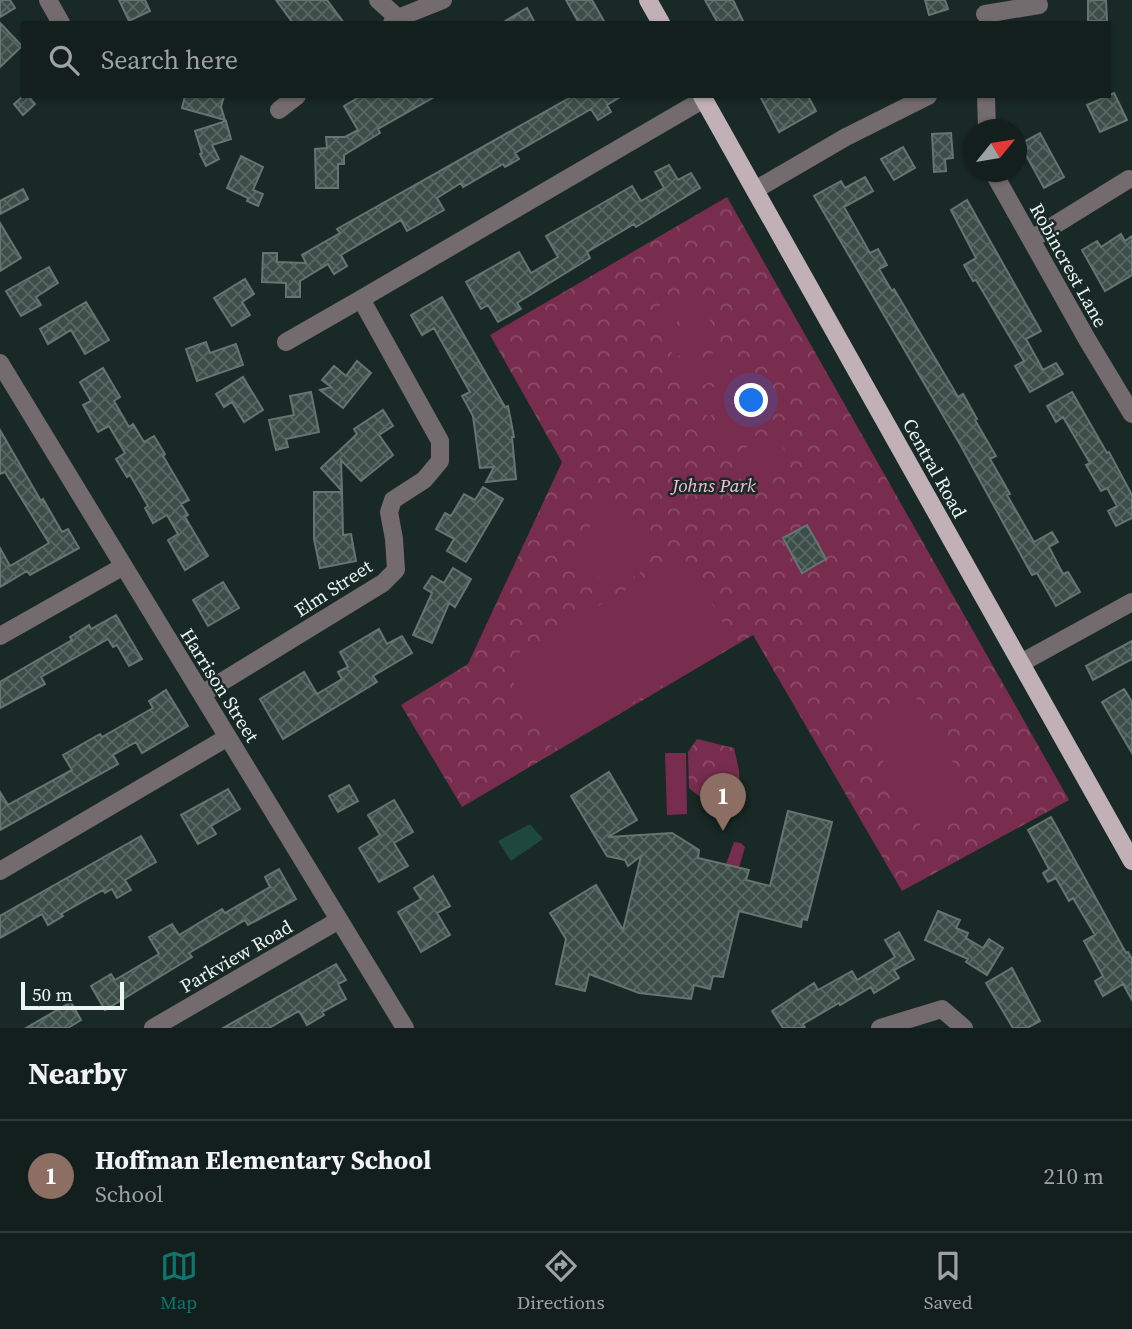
<!DOCTYPE html>
<style>
body{margin:0;font-family:"Source Serif 4",serif;background:#1c2725;color:#f1f3f6}
.compass{position:absolute;left:964px;top:119px;width:63px;height:63px;border-radius:50%;background:#131f1c;box-shadow:0 2px 5px #0004;rotate:60deg}
.scale{position:absolute;left:21px;bottom:18px;width:103px;box-sizing:border-box;padding-left:7px;border:4px solid #ebf5f2;border-top:0;font-size:19px;line-height:24px;white-space:nowrap;color:#ebf5f2;-webkit-text-stroke:5px #192925;paint-order:stroke}
.you{position:absolute;left:752px;top:401px;width:24px;height:24px;margin:-18px;border:5px solid #fff;border-radius:50%;background:#1a73e8;box-shadow:0 0 0 10px #1a73e833}
.badge{display:grid;place-items:center;width:46px;height:46px;border-radius:50%;background:#0f766e;color:#fff;font-size:23px;font-weight:700}
.pin{position:absolute;translate:-50% -58px;filter:drop-shadow(0 2px 4px #0008)}
.pin::after{content:'';position:absolute;top:37px;width:24px;height:21px;background:inherit;clip-path:polygon(0 0,100% 0,50% 100%)}
.list{margin:0;padding:0;list-style:none}
h2{display:flex;justify-content:space-between;align-items:center;height:91px;margin:0;padding:0 28px;font-size:30px}
h2 small{font-size:23px;font-weight:400;color:#9da2a3}
.list li{display:grid;grid-template-columns:46px 1fr auto;gap:21px;align-items:center;box-sizing:border-box;height:112px;padding:0 28px;border-top:2px solid #323d3b}
.list b{display:block;font-size:26px;white-space:nowrap}
.list p{margin:0;font-size:23px;white-space:nowrap;color:#9da2a3}
.list em{font-size:23px;font-style:normal;color:#9da2a3}
.icon{flex:none;width:38px;height:38px;fill:none;stroke:currentColor;stroke-width:2;stroke-linecap:round;stroke-linejoin:round}
.map{position:relative;flex:none;width:1132px;height:1028px;overflow:hidden}
.search{position:absolute;background:#131f1c;box-shadow:0 2px 5px #0004;left:21px;right:21px;top:21px;height:77px;display:flex;align-items:center;gap:18px;box-sizing:border-box;padding:0 24px;border-radius:0px;color:#9da2a3;font-size:26px}
.sheet{height:203px;background:#131f1c}
nav{display:flex;justify-content:space-around;align-items:center;box-sizing:border-box;height:98px;border-top:2px solid #323d3b;background:#131f1c;font-size:19px;color:#9da2a3}
nav a{display:grid;justify-items:center;gap:4px}
nav .on{color:#0f766e}
.map>svg:first-child{display:block}
.park{fill:url(#park-crowns)}
.garden{fill:#782d4f}
.water{fill:#1e483e}
.building{fill:url(#building-cross-hatch);stroke:#647671;stroke-width:2}
.lines{fill:none;stroke-linecap:round;stroke-linejoin:round}
.minor{stroke:#736b6d;stroke-width:18}
.major{stroke:#c1b1b6;stroke-width:18}
.labels{text-anchor:middle;dominant-baseline:central;stroke-width:5;stroke-linejoin:round;paint-order:stroke}
.street-label{font-size:19px;fill:#ebf5f2;stroke:#192925}
.park-label{font-size:19px;font-style:italic;fill:#f5c2d4;stroke:#192925}
</style>
<div class="map">
<svg width="1132" height="1028" viewBox="0 0 1132 1028">
<defs>
<pattern id="park-crowns" width="20" height="18" patternUnits="userSpaceOnUse" patternTransform="scale(1.75)"><rect width="20" height="18" fill="#782d4f"/><path d="M2 6a3 3 0 1 1 6 0M12 15a3 3 0 1 1 6 0" fill="none" stroke="#8b4c69"/></pattern>
<pattern id="building-cross-hatch" width="8" height="8" patternUnits="userSpaceOnUse" patternTransform="scale(1.75)"><rect width="8" height="8" fill="#3d4e49"/><path d="M0 0l8 8M0 8l8-8" fill="none" stroke="#596864"/></pattern>
</defs>
<rect width="100%" height="100%" fill="#192925"/>
<path class="park" d="M727 197 1069 800 902 891 753 635 462 807 401 705 468 664 562 462 490 335Z
M697 739 734 748C740 777 746 781 722 802L700 797 689 788 688 752Z"/>
<path class="garden" d="M691 288 702 308 660 332 648 312Z
M706 314 717 334 675 358 663 338Z
M724 347 736 367 693 391 682 371Z
M739 373 750 393 708 417 696 397Z
M754 399 765 419 722 443 711 423Z
M774 432 790 460 744 485 729 457Z
M601 498H607L611 509C621 514 638 517 646 525 651 529 652 538 652 545 652 589 593 592 575 555L597 513 596 505Z
M683 556 735 642 553 749 502 663Z
M915 696 975 800 923 830 863 726Z
M665 753H686L687 814 667 815Z
M734 842 741 843 745 847 739 868 726 864Z"/>
<path class="water" d="M530 824 543 839 511 861 498 841Z"/>
<path class="building" d="M0 0H10L15 8 0 17Z
M119 0H145L150 11 129 21Z
M276 0H327L344 23H293Z
M566 0H592L605 23H579Z
M705 0H733L744 23H718Z
M925 0H945L948 9 929 15Z
M1088 0H1106L1107 21H1088Z
M527 8 535 23H502Z
M0 23 22 46 0 67Z
M1114 93 1127 120 1100 132 1087 105Z
M23 96H28L35 104 23 115 14 104Z
M185 96H224L221 107 225 120 182 108Z
M361 96H436L378 129 380 133 344 155V164H338V188H316L315 149 327 148 326 137H345L358 130 344 106Z
M573 96H622L607 105 611 112 598 120 591 109 515 153 519 159 505 167 503 164 463 187 461 183 437 198 444 210 407 231 401 220 341 255 347 266 334 274 328 264 300 281V297H286V283L262 282 263 253H277V262L306 263 302 255 340 233 337 229Z
M760 96H808L816 111 779 132Z
M226 121 231 139 212 145 219 159 206 166 200 154 202 153 195 131Z
M951 133 953 158 945 159 946 171 934 172 932 134Z
M1040 133 1064 177 1044 188 1020 144Z
M903 147 915 168 894 180 881 159Z
M241 156 263 167 253 190 263 194 258 206 247 201 248 198 227 188Z
M669 165 678 180 691 173 700 188 636 227 634 224 587 252 590 258 517 303 521 309 498 322 488 305 481 309 466 282 519 252 531 273 558 257 546 236 632 186 641 201 664 188 655 172Z
M865 177 873 191 844 207 870 253 878 249 887 265 879 269 892 291 894 289 958 397 963 394 977 419 975 420 996 456 990 459 1010 494 1007 495 1034 542 1052 532 1058 542 1049 547 1063 574 1068 572 1080 592 1056 606 1037 573 1032 575 961 446 814 196 841 181 845 188Z
M23 189 28 199 0 214V201Z
M967 200 1041 331 1026 339 1043 370 1056 363 1063 374 1030 392 1015 366 1024 361 976 280 973 281 964 265 976 258 951 210Z
M0 223 21 258 0 271Z
M1121 234 1125 241 1132 236V275L1105 291 1082 250 1097 241 1101 247Z
M49 267 58 283 36 297 41 305 21 316 6 291Z
M245 279 254 294 242 302 250 315 232 326 214 298Z
M442 297 505 407 508 406 514 437H512L516 479 486 482 494 467 480 468 473 416 462 396 470 392 434 328 422 335 411 315Z
M86 302 109 340 85 354 71 330 48 344 40 329Z
M206 342 210 353 236 344 243 365 197 381 186 349Z
M357 361 371 373 343 408 320 390 331 387 322 380 334 366 346 376Z
M103 368 120 397 114 401 129 427 133 424 144 442 154 436 165 454 163 456 189 500 181 504 188 515 185 517 208 556 185 570 168 540 178 534 167 515 153 523 145 508 148 506 130 475 127 477 116 459 125 453 109 426 98 432 83 405 91 401 80 382Z
M243 377 263 410 244 422 232 402 224 407 216 394Z
M311 392 319 432 286 439 288 447 276 450 269 420 294 415 290 396Z
M1072 392 1107 453 1109 452 1132 495V518L1116 526 1108 511 1117 506 1107 488 1101 491 1086 465 1090 463 1063 417 1056 422 1047 406Z
M383 410 393 426 379 435 393 455 361 481 341 460 342 491 321 468 357 434 354 429Z
M0 430 41 501 43 499 62 532 68 529 79 548 30 575 27 571 0 587V548L10 566 49 543 5 472 0 474Z
M483 487 503 499 466 562 447 551 454 539 436 529 445 513 451 516 464 494 475 500Z
M314 492H342L343 535 351 534 356 561 320 568 314 539Z
M807 525 826 559 802 573 783 538Z
M453 568 471 579 455 607 449 603 432 643 413 635 432 593 424 588 432 576 444 583Z
M223 582 239 608 208 626 193 600Z
M116 615 142 659 129 666 117 645 113 647 108 639 41 677 45 684 0 708V682L72 640 70 637 89 625 91 629Z
M379 629 387 644 402 636 412 653 373 676 377 682 283 739 260 699 304 672 317 694 342 679 338 672 348 667 340 652Z
M1132 641V659L1093 680 1086 666Z
M1124 689 1132 702V753L1102 702Z
M166 690 188 726 142 753 136 742 113 755 118 764 0 830V792L8 805 72 770 63 755 100 734 102 737 153 708 149 701Z
M609 772 637 820 608 837 672 833 699 850 698 858 749 870 746 880 770 886 788 811 832 822 807 920 802 919 801 927 739 911 723 977 713 976 710 989 694 985 691 999 639 993 589 974 585 991 556 984 566 939 550 913 596 885 623 930 641 856 628 866 625 860 607 856 571 796Z
M349 785 358 801 338 812 329 796Z
M228 789 240 809 211 826 216 834 198 844 181 815Z
M394 800 413 832 394 843 408 866 379 882 359 848 380 835 368 815Z
M1051 817 1126 953 1128 952 1132 959V1000L1123 984 1103 996 1095 981 1103 976 1084 941 1095 935 1073 898 1069 901 1056 878 1048 882 1043 873 1049 869 1028 830Z
M141 836 156 862 125 880 131 890 117 898 112 889 105 893 103 890 61 914 63 916 48 925 42 914 0 938V916Z
M279 869 296 899 248 925 245 920 189 953 192 957 105 1010 91 986 111 974 115 980 159 954 149 937 172 924 179 935 222 909 225 913 270 887 265 877Z
M433 876 450 906 437 913 450 935 421 952 398 912 421 899 414 888Z
M938 911 960 920 956 928 968 933 966 938 983 948 989 939 1003 948 987 975 966 962 968 959 925 940Z
M899 932 914 959 894 970 899 978 874 993 871 987 840 1005 839 1003 803 1024 805 1028H783L772 1011 814 983 818 990 852 971 857 980 895 957 885 940Z
M336 964 346 980 338 984 346 999 322 1012 324 1015 307 1025 299 1011 269 1028H223Z
M1012 968 1040 1021 1027 1028H1013L986 983Z
M71 1002 81 1020 68 1028H26Z"/>
<g class="lines">
<path class="minor" d="M48 0 61 23
M378 0 398 18
M985 14 1039 5
M392 23 398 18 443 0
M986 96 987 130
M279 110 297 96
M993 172 1088 341 1132 414
M755 190 846 137 928 96
M1032 239 1129 179
M286 342 361 299
M0 363 405 1028
M0 636 122 567
M1021 663 1132 602
M202 694 383 583 396 570 394 539 389 512 393 500 424 480 440 461V441L361 299 704 99
M0 871 228 737
M153 1028 339 920
M880 1028 942 1009 964 1028"/>
<path class="major" d="M648 0 661 23
M702 96 1132 861"/>
</g>
<g class="labels">
<g class="street-label">
<text transform="translate(1069 265) rotate(61)">Robincrest Lane</text>
<text transform="translate(935 468) rotate(61)">Central Road</text>
<text transform="translate(333 588) rotate(-33)">Elm Street</text>
<text transform="translate(220 685) rotate(58)">Harrison Street</text>
<text transform="translate(236 956) rotate(-30)">Parkview Road</text>
</g>
<g class="park-label">
<text x="714" y="485">Johns Park</text>
</g>
</g>
</svg>
<svg class="compass" viewBox="-18 -18 36 36"><path d="M0-13l5 13h-10z" fill="#e53935"/><path d="M0 13l5-13h-10z" fill="#9da2a3"/></svg>
<div class="scale">50 m</div>
<div class="you"></div>
<div class="pin badge" style="left:723px;top:831px;background:#8d6e63">1</div>
<div class="search"><svg class="icon" aria-label="search" viewBox="0 0 24 24"><circle cx="10" cy="10" r="6"/><path d="M15 15l6 6"/></svg>Search here</div>
</div>
<section class="sheet">
<h2>Nearby<small></small></h2>
<ul class="list">
<li><span class="badge" style="background:#8d6e63">1</span><div><b>Hoffman Elementary School</b><p>School</p></div><em>210 m</em></li>
</ul>
</section>
<nav>
<a class="on"><svg class="icon" aria-label="map" viewBox="0 0 24 24"><path d="M3 6l6-2 6 2 6-2v14l-6 2-6-2-6 2zM9 4v14M15 6v14"/></svg>Map</a>
<a><svg class="icon" aria-label="directions" viewBox="0 0 24 24"><path d="M12 3l9 9-9 9-9-9zM9 14v-3h6M13 9l2 2-2 2"/></svg>Directions</a>
<a><svg class="icon" aria-label="saved" viewBox="0 0 24 24"><path d="M7 4h10v16l-5-4-5 4z"/></svg>Saved</a>
</nav>
